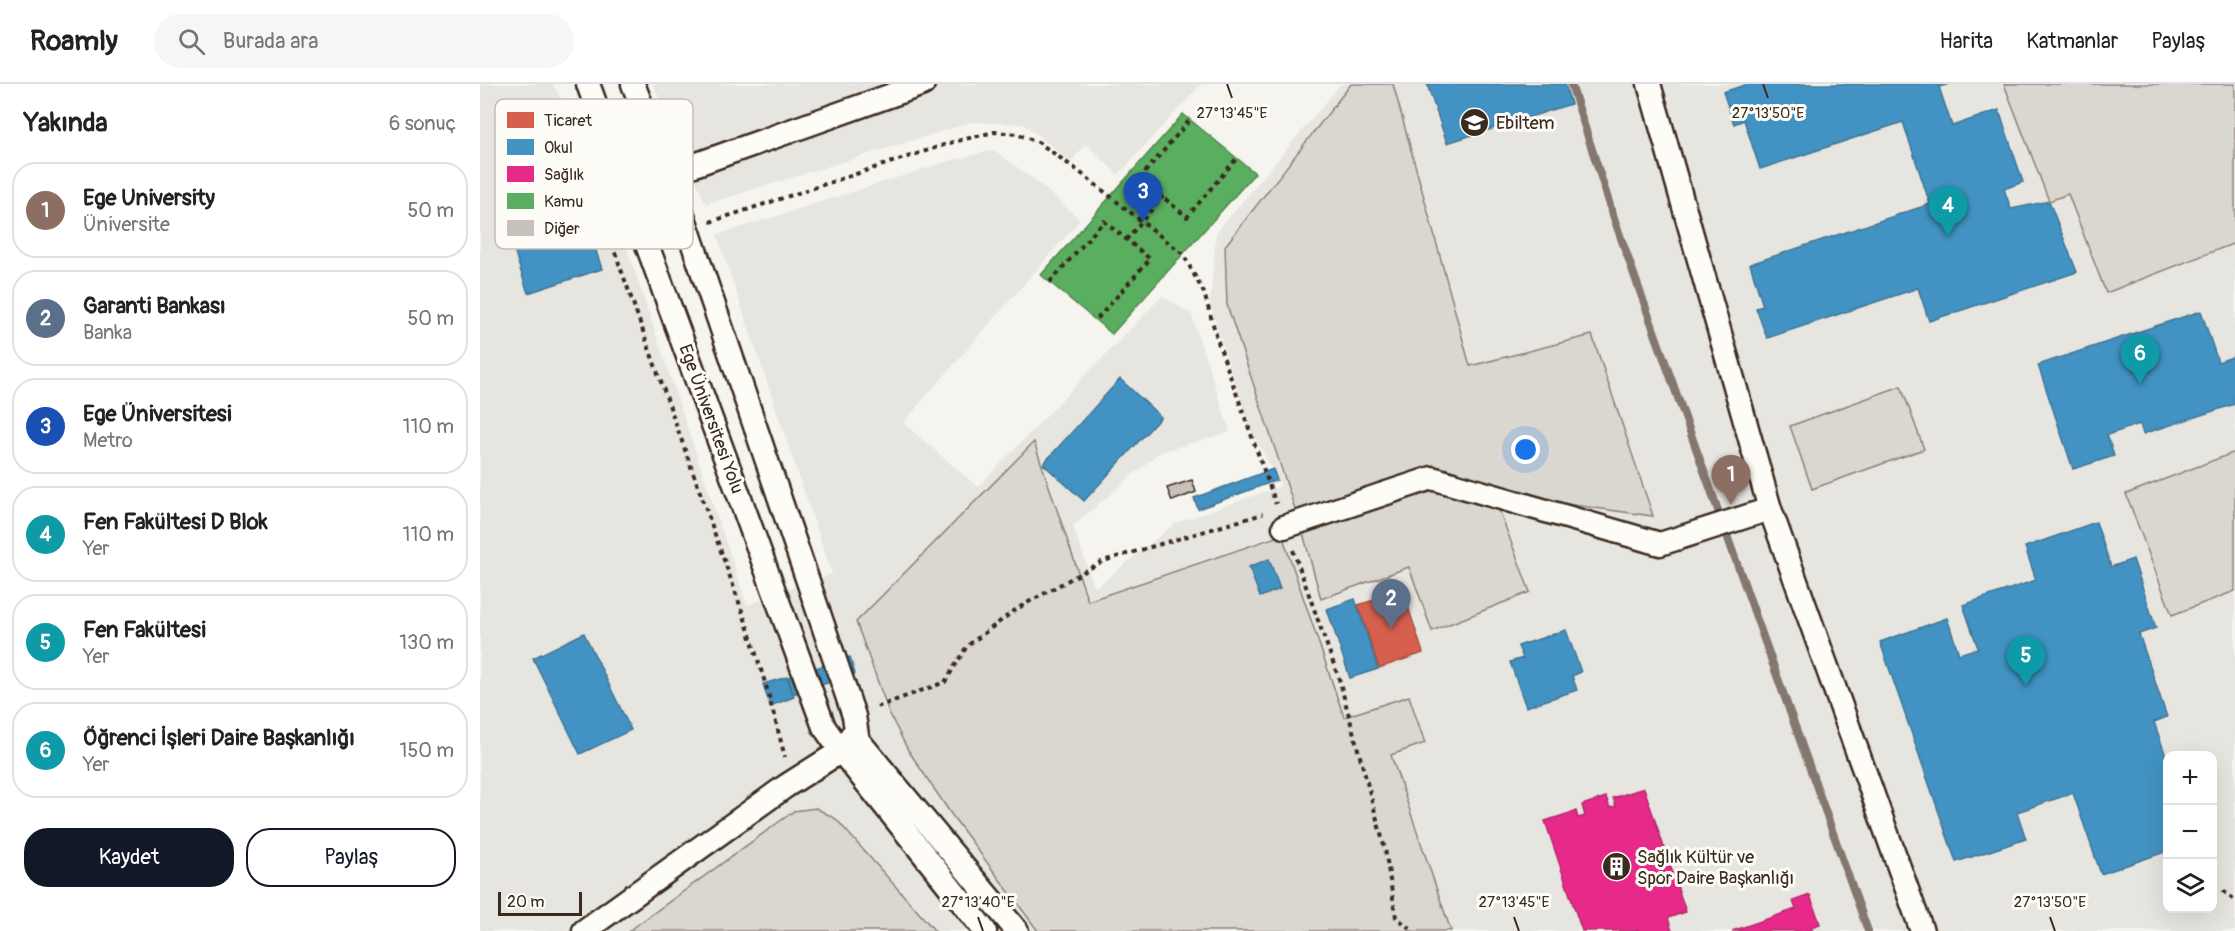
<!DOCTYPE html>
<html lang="tr">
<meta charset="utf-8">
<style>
body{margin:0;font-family:Pangolin,sans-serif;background:#f6f6f6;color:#222}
.controls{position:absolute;right:18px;bottom:18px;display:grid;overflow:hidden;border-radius:12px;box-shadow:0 6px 24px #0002}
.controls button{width:54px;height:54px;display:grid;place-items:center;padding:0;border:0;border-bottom:2px solid #e0e0e0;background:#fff;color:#222;font:30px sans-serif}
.scale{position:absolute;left:18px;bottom:15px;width:84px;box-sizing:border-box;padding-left:6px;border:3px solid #3b2a1e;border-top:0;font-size:16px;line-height:21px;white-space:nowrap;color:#3b2a1e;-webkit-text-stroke:4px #fdfcf7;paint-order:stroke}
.you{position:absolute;left:1046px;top:366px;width:21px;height:21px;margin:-15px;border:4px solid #fff;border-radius:50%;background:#1a73e8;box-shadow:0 0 0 9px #1a73e833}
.badge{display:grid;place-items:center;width:39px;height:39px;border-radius:50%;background:#111827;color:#fff;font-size:20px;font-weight:700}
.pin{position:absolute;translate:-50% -50px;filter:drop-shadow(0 2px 3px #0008)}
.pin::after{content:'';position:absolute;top:32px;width:21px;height:18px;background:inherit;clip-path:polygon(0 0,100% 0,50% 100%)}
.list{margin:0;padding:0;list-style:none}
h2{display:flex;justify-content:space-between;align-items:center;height:78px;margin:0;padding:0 24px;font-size:26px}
h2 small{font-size:20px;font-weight:400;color:#767676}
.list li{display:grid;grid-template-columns:39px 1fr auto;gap:18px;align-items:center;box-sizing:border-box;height:96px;margin:0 12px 12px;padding:0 12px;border:2px solid #e0e0e0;border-radius:24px}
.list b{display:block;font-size:22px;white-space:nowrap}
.list p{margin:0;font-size:20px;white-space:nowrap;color:#767676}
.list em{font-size:20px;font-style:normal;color:#767676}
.actions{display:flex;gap:12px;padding:18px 24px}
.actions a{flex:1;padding:14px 0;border:2px solid #111827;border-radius:24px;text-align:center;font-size:21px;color:#111827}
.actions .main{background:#111827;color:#fff}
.icon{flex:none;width:33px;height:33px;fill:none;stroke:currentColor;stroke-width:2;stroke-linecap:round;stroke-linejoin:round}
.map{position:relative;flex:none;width:1755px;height:847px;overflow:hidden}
header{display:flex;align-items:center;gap:36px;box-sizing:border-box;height:84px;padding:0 30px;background:#fff;border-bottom:2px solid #e0e0e0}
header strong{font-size:28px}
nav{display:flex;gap:33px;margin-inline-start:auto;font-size:21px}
.search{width:420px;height:54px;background:#f6f6f6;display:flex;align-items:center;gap:15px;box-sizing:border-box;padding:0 21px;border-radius:33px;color:#767676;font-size:22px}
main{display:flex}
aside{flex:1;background:#fff}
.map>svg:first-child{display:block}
.built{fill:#e7e5df;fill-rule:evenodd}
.green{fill:#dad6d0;stroke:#8a8077;stroke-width:1.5}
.shops{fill:#d6604d;stroke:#a8503f;stroke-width:1.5}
.schools{fill:#4393c3;stroke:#417492;stroke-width:1.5}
.health{fill:#e7298a;stroke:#b3296a;stroke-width:1.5}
.public{fill:#5aae61;stroke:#51864d;stroke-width:1.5}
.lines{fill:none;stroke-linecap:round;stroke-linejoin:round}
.stream{stroke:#84786e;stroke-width:8}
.building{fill:#c7c1bb;stroke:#3b2a1e;stroke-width:1.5}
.street-casing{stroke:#3b2a1e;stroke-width:27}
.path{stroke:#3b2a1e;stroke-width:4;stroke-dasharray:4.5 4.5;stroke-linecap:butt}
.street{stroke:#fdfcf7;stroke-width:22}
.ticks{fill:none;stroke:#3b2a1e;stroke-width:2}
.labels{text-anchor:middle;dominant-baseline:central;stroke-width:6;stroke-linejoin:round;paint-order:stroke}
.poi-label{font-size:18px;fill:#3b2a1e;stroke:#fdfcf7;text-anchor:start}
.street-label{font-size:18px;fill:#3b2a1e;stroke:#fdfcf7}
.key{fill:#fdfcf7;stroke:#c3bdb6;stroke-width:1.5}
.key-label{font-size:16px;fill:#3b2a1e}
.ticks-label{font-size:15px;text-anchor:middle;fill:#3b2a1e;stroke:#fdfcf7;stroke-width:6;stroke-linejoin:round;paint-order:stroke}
</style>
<header>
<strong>Roamly</strong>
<div class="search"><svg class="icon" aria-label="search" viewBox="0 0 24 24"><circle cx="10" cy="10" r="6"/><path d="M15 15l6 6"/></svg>Burada ara</div>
<nav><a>Harita</a><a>Katmanlar</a><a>Paylaş</a></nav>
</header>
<main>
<aside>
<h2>Yakında<small>6 sonuç</small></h2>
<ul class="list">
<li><span class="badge" style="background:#8d6e63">1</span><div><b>Ege University</b><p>Üniversite</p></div><em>50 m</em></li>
<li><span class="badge" style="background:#5c6f8a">2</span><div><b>Garanti Bankası</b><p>Banka</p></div><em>50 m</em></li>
<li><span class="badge" style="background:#1a4fb4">3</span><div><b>Ege Üniversitesi</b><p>Metro</p></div><em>110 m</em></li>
<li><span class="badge" style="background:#0f9aa8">4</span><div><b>Fen Fakültesi D Blok</b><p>Yer</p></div><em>110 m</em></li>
<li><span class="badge" style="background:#0f9aa8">5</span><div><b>Fen Fakültesi</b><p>Yer</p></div><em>130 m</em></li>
<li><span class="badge" style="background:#0f9aa8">6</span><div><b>Öğrenci İşleri Daire Başkanlığı</b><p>Yer</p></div><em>150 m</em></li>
</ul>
<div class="actions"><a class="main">Kaydet</a><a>Paylaş</a></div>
</aside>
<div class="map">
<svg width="1755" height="847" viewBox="0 0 1755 847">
<rect width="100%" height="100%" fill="#f5f4ee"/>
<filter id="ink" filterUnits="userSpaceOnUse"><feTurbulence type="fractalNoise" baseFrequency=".0167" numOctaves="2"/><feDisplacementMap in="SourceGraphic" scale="12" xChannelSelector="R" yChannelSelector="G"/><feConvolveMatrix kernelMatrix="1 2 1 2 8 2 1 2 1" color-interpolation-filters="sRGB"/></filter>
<g filter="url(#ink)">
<path class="built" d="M0 0H73L115 80 152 179 267 521 352 490 237 151 466 78 514 66 561 101 600 136 423 339 498 403 682 212 711 230 750 348 680 368 593 442 615 504 696 439 801 402 769 343 730 221 736 149 861 0H1755V847H0ZM1688 672H1732V824H1688Z
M173 0H721L638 91 606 60 591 78 544 40 492 38 226 120Z"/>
<path class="green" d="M871 0H913L990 282 1112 251 1173 432 1013 410 1050 508 952 547 929 483 841 515 823 449 747 221 745 162Z
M1524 0H1755V159L1626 209 1588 110 1569 117Z
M1421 302 1444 365 1332 405 1310 342Z
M554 358 608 517 802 451 864 633 929 612 945 659 911 671 971 847H558L471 730 428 666 410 631 376 538Z
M1755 368V507L1692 531 1646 410Z
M336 724 356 735 455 847H149L314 727Z"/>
<path class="shops" d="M923 507 943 569 899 584 878 521Z"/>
<path class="schools" d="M947 0H1085L1091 20 967 59Z
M1268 0H1469L1459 3 1472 42 1519 26 1543 98 1524 105 1531 125 1569 117 1597 188 1449 237 1438 204 1287 254 1276 224 1283 222 1270 180 1450 120 1423 38 1280 85 1264 36 1254 40 1243 8Z
M95 103 122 185 48 209 21 127Z
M1721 227 1738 278 1755 272V320L1663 350 1660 340 1627 351 1634 372 1593 385 1558 281Z
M640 295 681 333 604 417 563 380Z
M793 385 797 396 718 425 714 414Z
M1616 438 1631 483 1653 475 1676 544 1659 550 1687 633 1674 638 1688 678V767L1621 790 1593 709 1537 728 1546 755 1476 778 1400 558 1467 534 1479 570 1498 564 1483 521 1556 496 1545 463Z
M789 475 800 505 780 513 769 483Z
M875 515 898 585 870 594 847 525Z
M1086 546 1101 588 1092 592 1097 606 1046 623 1030 578 1043 574 1038 562Z
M104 549 151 646 100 670 53 574Z
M370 573 375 590 313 610 308 593Z
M307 593 314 613 290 622 283 600Z"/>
<path class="health" d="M1164 704 1206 828 1188 834 1192 847H1102L1065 737 1096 727 1098 734 1105 732 1102 721 1126 713 1130 724 1136 722 1133 714Z
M1330 811 1340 840 1331 843 1333 847H1252L1316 825 1313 817Z"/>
<path class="public" d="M703 30 775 89 632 250 561 191Z"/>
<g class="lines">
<path class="stream" d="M1091 0 1136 140 1388 847"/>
</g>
<path class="building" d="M712 396 716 408 692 417 687 404Z"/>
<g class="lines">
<defs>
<path id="street" d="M108 0 344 643 361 667 505 847
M153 0 189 90 374 632 379 665 375 670 369 672 361 667
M1169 0 1290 425 1442 847
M145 102 189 90 443 0
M804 443 952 394 1180 460 1290 425
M371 652 377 655 537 847
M104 847 306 702 361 667"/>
</defs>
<use href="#street" class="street-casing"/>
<path class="path" d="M709 37 660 94 707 133 756 75
M108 92 266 538 287 605 305 673
M230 138 473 58 514 48 537 50 558 58 597 86 703 170 724 209 739 261 796 420
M646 156 683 112
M570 198 624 137 670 175 617 235
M813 466 859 595 905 765 916 833 933 847
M397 623 465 598 487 562 538 524 623 477 783 430
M1743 807 1755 816"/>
<use href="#street" class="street"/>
</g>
</g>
<path class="ticks" d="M747 0 752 14M1283 0 1288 14M498 833 503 847M1034 833 1039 847M1570 833 1575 847"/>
<defs>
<symbol id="university-disc" viewBox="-11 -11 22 22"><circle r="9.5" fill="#3b2a1e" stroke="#fdfcf7"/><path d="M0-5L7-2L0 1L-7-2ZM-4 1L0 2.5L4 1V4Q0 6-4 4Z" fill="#fff"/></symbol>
<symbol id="building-disc" viewBox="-11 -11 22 22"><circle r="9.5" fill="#3b2a1e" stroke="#fdfcf7"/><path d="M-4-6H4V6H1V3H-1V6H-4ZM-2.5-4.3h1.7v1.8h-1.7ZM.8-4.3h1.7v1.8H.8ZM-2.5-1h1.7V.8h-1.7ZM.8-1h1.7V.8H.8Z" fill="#fff"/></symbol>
</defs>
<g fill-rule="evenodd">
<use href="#university-disc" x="978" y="22" width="33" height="33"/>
<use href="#building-disc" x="1120" y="766" width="33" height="33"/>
</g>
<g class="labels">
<g class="poi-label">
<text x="1016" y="39">Ebiltem</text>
<text x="1157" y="773">Sağlık Kültür ve<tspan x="1157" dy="21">Spor Daire Başkanlığı</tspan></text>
</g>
<g class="street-label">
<text transform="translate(231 335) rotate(70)">Ege Üniversitesi Yolu</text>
</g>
</g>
<rect x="15" y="15" width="198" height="150" rx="9" class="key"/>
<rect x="27" y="28" width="27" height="16" fill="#d6604d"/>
<rect x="27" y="55" width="27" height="16" fill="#4393c3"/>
<rect x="27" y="82" width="27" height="16" fill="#e7298a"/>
<rect x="27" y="109" width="27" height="16" fill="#5aae61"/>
<rect x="27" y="136" width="27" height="16" fill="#c7c1bb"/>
<g class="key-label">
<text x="64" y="42">Ticaret</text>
<text x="64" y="69">Okul</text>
<text x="64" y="96">Sağlık</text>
<text x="64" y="123">Kamu</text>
<text x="64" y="150">Diğer</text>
</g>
<g class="ticks-label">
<text x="752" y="34">27°13'45"E</text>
<text x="1288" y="34">27°13'50"E</text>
<text x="498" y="823">27°13'40"E</text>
<text x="1034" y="823">27°13'45"E</text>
<text x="1570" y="823">27°13'50"E</text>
</g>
</svg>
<div class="controls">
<button>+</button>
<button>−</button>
<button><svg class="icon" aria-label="layers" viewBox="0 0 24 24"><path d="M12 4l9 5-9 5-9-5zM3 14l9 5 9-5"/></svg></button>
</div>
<div class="scale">20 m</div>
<div class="you"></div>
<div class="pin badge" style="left:1251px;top:421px;background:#8d6e63">1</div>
<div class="pin badge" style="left:911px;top:545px;background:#5c6f8a">2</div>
<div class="pin badge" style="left:663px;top:138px;background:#1a4fb4">3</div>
<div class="pin badge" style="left:1468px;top:152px;background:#0f9aa8">4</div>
<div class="pin badge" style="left:1546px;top:602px;background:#0f9aa8">5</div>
<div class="pin badge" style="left:1660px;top:300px;background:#0f9aa8">6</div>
</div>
</main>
